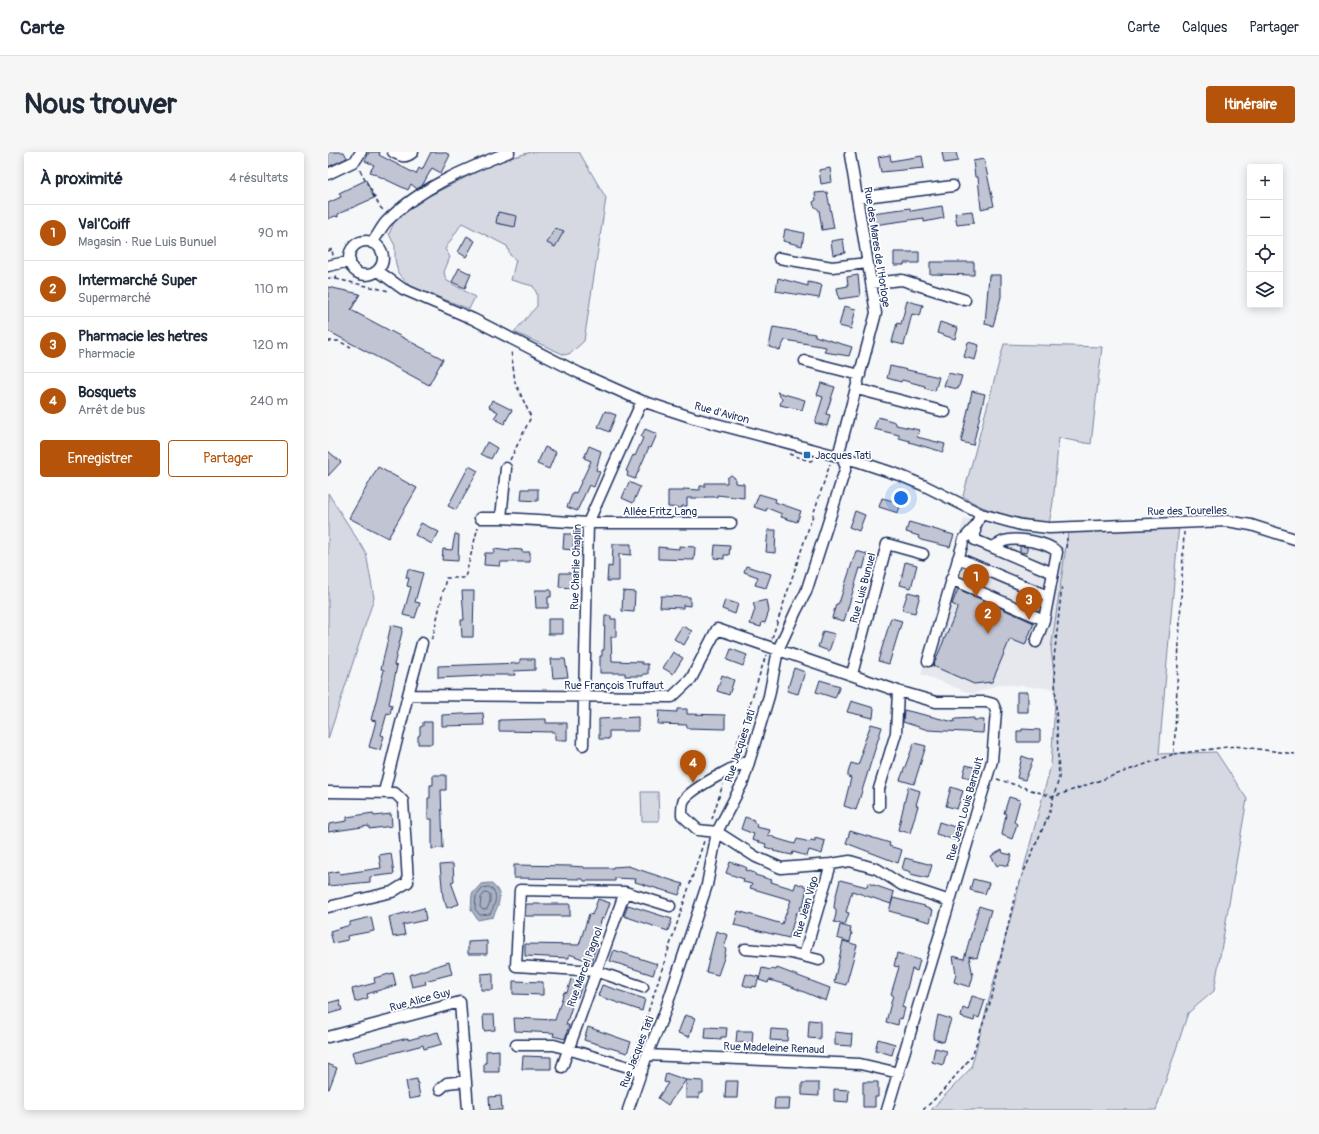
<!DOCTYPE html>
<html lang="fr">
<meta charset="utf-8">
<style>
body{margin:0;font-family:Pangolin,sans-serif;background:#f6f6f7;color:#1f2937}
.controls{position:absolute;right:12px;top:12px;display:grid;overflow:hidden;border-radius:4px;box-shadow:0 2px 10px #0003}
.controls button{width:36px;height:36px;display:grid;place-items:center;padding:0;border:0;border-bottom:1px solid #e0e1e3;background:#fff;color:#1f2937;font:20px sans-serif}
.you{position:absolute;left:573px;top:346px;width:14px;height:14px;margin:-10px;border:3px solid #fff;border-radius:50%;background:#1a73e8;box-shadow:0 0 0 6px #1a73e833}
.badge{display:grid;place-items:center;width:26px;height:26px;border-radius:50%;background:#b45309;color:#fff;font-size:13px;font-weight:700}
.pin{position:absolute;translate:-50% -33px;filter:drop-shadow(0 1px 2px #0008)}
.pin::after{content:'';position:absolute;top:21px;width:14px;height:12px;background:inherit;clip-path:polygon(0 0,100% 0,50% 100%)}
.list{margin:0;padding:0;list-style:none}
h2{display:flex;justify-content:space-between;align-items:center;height:52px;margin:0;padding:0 16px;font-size:17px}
h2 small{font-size:13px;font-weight:400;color:#747a83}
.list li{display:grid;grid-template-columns:26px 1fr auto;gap:12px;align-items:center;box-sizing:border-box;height:56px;padding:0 16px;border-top:1px solid #e0e1e3}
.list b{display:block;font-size:15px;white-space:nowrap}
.list p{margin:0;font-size:13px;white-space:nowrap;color:#747a83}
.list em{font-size:13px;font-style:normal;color:#747a83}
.actions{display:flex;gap:8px;padding:12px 16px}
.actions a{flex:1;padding:9px 0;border:1px solid #b45309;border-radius:4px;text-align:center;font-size:14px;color:#b45309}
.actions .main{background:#b45309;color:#fff}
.icon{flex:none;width:22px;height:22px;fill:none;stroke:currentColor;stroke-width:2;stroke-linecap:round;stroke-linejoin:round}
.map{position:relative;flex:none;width:967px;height:958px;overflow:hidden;border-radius:4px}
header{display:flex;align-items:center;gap:24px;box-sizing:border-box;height:56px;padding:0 20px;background:#fff;border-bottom:1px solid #e0e1e3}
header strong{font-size:19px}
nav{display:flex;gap:22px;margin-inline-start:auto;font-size:14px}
.intro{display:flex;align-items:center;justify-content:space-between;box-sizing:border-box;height:96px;padding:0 24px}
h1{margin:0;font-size:28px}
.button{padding:10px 18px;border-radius:4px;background:#b45309;color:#fff;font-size:14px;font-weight:700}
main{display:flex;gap:24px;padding:0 24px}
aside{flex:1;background:#fff;border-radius:4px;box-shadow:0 2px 10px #0003}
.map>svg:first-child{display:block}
.built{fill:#e6e8ee}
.green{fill:#d6d9e2;stroke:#7884a0}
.water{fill:#a9b0c1;stroke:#707c99}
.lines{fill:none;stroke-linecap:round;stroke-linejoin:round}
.shore{stroke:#546386;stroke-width:1}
.building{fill:#c0c4d3;stroke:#1b2f5e}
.minor-casing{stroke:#1b2f5e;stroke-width:13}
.path{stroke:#1b2f5e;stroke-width:1.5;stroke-dasharray:4 3;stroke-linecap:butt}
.minor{stroke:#fff;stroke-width:10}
.poi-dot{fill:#1f6fb2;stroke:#fff;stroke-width:1.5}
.labels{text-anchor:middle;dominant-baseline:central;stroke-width:3.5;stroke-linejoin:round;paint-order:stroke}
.street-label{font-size:11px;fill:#1b2f5e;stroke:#fff}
.poi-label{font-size:11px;fill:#1b2f5e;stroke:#fff;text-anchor:start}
</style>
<header>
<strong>Carte</strong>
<nav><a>Carte</a><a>Calques</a><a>Partager</a></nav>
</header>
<div class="intro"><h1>Nous trouver</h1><a class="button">Itinéraire</a></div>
<main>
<aside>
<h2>À proximité<small>4 résultats</small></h2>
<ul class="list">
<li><span class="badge">1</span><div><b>Val'Coiff</b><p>Magasin · Rue Luis Bunuel</p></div><em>90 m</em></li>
<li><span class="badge">2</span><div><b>Intermarché Super</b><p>Supermarché</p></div><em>110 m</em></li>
<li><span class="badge">3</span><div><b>Pharmacie les hetres</b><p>Pharmacie</p></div><em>120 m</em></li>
<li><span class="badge">4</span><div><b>Bosquets</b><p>Arrêt de bus</p></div><em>240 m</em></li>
</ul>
<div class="actions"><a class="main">Enregistrer</a><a>Partager</a></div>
</aside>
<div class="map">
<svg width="967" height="958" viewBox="0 0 967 958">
<rect width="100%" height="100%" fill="#f6f7f9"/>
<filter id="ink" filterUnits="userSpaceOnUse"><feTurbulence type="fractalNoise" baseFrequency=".025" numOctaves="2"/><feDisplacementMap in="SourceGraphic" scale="8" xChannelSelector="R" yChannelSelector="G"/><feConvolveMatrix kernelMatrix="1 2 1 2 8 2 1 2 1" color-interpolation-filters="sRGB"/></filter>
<g filter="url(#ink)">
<path class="built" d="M636 366 707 382 740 381 723 497 728 537 673 532 644 542 593 522Z"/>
<path class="green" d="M203 0H251L278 46 256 189 243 201 237 203 186 180 209 154V142L205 134 183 128 188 108 182 103 179 94 134 71 117 97 122 105 116 120 118 128 147 145 141 157 82 134 70 121 67 107V94L61 82 67 68 89 50 166 11Z
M676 192 774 195 763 292 731 286C727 315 728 343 721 371 691 366 660 362 635 344Z
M0 341 38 401 46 446 0 587Z
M851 372 831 602 888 600 919 647 886 839 860 861 828 958H603L643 916 723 613 728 537 723 497 740 381Z
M313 640H330L331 669H314Z"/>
<path class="water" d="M162 731C177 740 171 752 165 765L150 768 143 758 144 742 153 732Z"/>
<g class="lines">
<path class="shore" d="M161 735C172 741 167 753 162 762L152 763 147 757 148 744 155 736Z
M157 741 162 742V750L159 757 155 758 152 755 153 746Z"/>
</g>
<path class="building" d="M0 0H16L19 6 0 15Z
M41 0H52L51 3 88 22 91 16 94 18 103 0H116L122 3 113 21 104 16 94 34 89 37 83 32 80 38 42 20 46 13 37 9Z
M614 0H628L630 9 616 11Z
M562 3 563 9 594 4 596 16 553 20 550 5Z
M656 7 666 54 653 57 650 25H647L645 9Z
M502 16 504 30 493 32 491 18Z
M38 28 46 46 10 62V65L7 64 0 67V51L13 45 11 41Z
M499 40 506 76 494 78 491 58 486 54 485 50 488 48 487 41Z
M614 54 616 66 596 70V66L546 73 544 61 582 56 583 59Z
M644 59 646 71 629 73 627 61Z
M170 60 189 64 187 75 168 71Z
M227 76 236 79 227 95 219 91Z
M457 77 476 81 474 94 455 89Z
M139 84 147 89 138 105 130 100Z
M515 87 517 101 505 103 503 89Z
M566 100H591V111H576V113H566Z
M602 110H646V123L602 122Z
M131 116 143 122 137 136 124 130Z
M530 123 532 144 511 147 509 136 520 134 519 125Z
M661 123H673V145L665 174 657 172Z
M450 126 480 134V130L494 133 491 146 448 139Z
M0 135 32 142 23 158 115 207 101 233 0 179Z
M579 149 595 153 592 164 584 162 576 193 564 190 569 171 573 172Z
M516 154 528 157 523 177 511 174Z
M612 170 630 176 627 187 609 181Z
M445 175 487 182V184L524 195 521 204 496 200 498 195 457 188 452 198 441 195Z
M640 190 651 193 647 208 636 205Z
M562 214 611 225 607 239 596 236 597 234 574 228 573 230 559 226Z
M620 221 634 224 630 237 616 234Z
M493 231 507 235 498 262 502 263 499 274 487 271 495 245 489 243Z
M644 239 657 242 645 293 633 290Z
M449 240 477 248 474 258 452 253 454 247Z
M164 248 184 258 176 272 166 266 170 260 161 255Z
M277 259 288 263 281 280 270 275Z
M550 265 564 269 568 271V273L591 278 589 285 617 292 615 300 581 290 582 289 571 286V283L546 277Z
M317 277 329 282 323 296 321 295 307 327 299 324 300 320 298 319 305 303 307 304 315 286 313 285Z
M159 290 169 296 163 307 153 302Z
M261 294 273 299 268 318 272 320 266 335 261 333 249 359 239 355 245 340 248 341 263 309 256 306Z
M217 295 228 300 221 317 209 312Z
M0 299 13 310 0 324Z
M141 314 150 319 128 358 120 354Z
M50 315 89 336 60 386 21 366Z
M403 323 407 326V331L416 332V346L389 343V345H377V346H359V354H354V356L340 355V339H355V337L372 338V334H377V331H399V326Z
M301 330 312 335 305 351 294 346Z
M194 337H210V349L193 348Z
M431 342 448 347 447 350 473 359 469 370 453 365 454 362 439 356 438 359 426 355Z
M554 346 573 351 570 361 551 355Z
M527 359 537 363 531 379 521 375Z
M581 370 626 383 622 395 593 388 590 386 591 384 578 380Z
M93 371 111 380 104 392 87 383Z
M440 378H448L447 401 438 400Z
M127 382 131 383 130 409 114 408 115 397 124 398Z
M236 382H246L245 398 235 397Z
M285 392H303V403L291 402V429H279L280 414 284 415Z
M387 393 402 394 401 403H396V407L386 406Z
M351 394 367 395 366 408 330 407V395L351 397Z
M692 394 699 395V401L692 400Z
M166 397 182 399V397L194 398V400H202V410H173L172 414 156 413 157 401H166Z
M528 399 539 402 535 417 532 416 516 469 504 466 508 452H510L512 448Z
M577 410 589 413 583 436 572 433Z
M418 414 443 422 438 436 427 433 430 425 416 420Z
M80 417 95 421 87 450 92 451 87 466 75 463 83 435 79 434 81 426H78Z
M232 421H245V436L231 435Z
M630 437 706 471 697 493 682 487 664 530 646 532 605 514 630 455 624 452Z
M207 438H223V445H220V456H208Z
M134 439H146L145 485H134L133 468H136Z
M295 439 307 440 306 460 294 459Z
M580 440 592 443 587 461 574 458Z
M333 444 362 445V454L355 453V456L332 455Z
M397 448 410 452 407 462 394 457Z
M439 448 441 459 437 471 434 470 433 475 422 472 427 457 425 451Z
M277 464H283V467H288V485H283L284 509 314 510V512H320V522H315V524H297V521H272V504H274V498H276Z
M563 466 574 469 561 512 550 509Z
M220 467H235V482H220Z
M63 473 75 476 66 513 69 514 61 552 64 553 62 562 59 561 53 583 56 584 52 598 41 595 48 569 43 568 56 518 53 517Z
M354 474 364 479 356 493 346 487Z
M495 479 507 482 501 499 490 495Z
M403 497 419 503 415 514 399 508Z
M345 500 355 506 345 522 335 516Z
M192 507H207V518L186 519 187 523H154V524L110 526V514L192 511Z
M223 507H237L240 525 225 526Z
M466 516 477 520 470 542 459 539Z
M394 523 406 528 401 543 389 539Z
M492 528 512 534 507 546 488 540Z
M689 540H700V560H689Z
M523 549 546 556 545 566 519 560Z
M349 557H359V562L397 563V577L359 576V573L330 572 331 559 349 560Z
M576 558 626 570 627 567 646 566V568H656L655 581 600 578 575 570Z
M155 561 156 573 114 574V563Z
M310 565V579H281V587H271V567Z
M218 567V571H239V588H227V580L171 579V568Z
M95 570H104V592H90V584L92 583V575L95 574Z
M543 572 554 575 528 658 516 654 523 626 520 625V621L523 611 530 613 535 599H533Z
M694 577 712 578V590H689V579H694Z
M586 591 598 594 586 632 572 628Z
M694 604 705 608 697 628 689 626Z
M638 613 649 616 646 627 635 624Z
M105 623H118V638H113L115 696 104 697V667H100V646H102V633H105Z
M580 635 592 639 588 653 590 654 582 681 570 678Z
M623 635 635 639 629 657 618 654Z
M681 645 692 648 686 670 689 672 684 687 674 683 678 662 676 661Z
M45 661 46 664 63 662 64 674 41 677V674L0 680 1 672 19 669V665Z
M417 665 426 668 425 670 429 672 428 675 442 678 440 683 450 687 467 692 469 687 482 690 483 688 487 689V686L497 689 494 702 481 698 479 704 465 700 464 703 445 699 446 698 437 695 438 692 424 688 426 682 413 677Z
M611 670 630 676 627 688 608 682Z
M522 679 562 691 561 694 574 698 570 711 518 691Z
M674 698 675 701 684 703 680 714 672 712 669 714 663 704Z
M63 701 66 722 42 725V730L0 734V721L11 719 12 722 53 716 51 703Z
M577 706 604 713 600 726 582 722 583 720 574 717Z
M402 710 415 714 419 716 418 718 427 721V723L444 728 443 730 466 737 468 731 479 735 475 755 473 754 471 761H468L461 786 406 773 410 759 454 772 463 748 422 736 424 732 415 730 416 727 398 721Z
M125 712 126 729 123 730 131 752 119 756 115 745 112 713Z
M186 713 242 714 256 715V716H285V715L300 714 355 732 351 743 307 730 308 727 287 726V729H256L255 727 186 726Z
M645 727 661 731 657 742 642 738Z
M512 728 539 735 540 731 566 740 563 752 524 739 518 760 521 761 517 773 506 770 508 762V757L506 756 507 747Z
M565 746 597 754 596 755 605 758 602 770 561 759Z
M270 747 282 751 276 767 274 766 265 794 268 795 263 810 241 802V806L197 804V792L251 793 261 762 264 763Z
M198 752H242V764H197Z
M300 753 344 767 340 779 296 764Z
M651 754 663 758 649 806 641 804 645 824 642 835 626 830 628 822 625 804 636 807Z
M96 756 98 768 75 773 77 783 65 785 61 765Z
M43 765 46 779 19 784 20 788 5 791 2 779 22 773V770Z
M512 773 523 776 522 781H524L522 790 509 786Z
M388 779 400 783 396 796 398 797 396 806 390 823 378 820Z
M159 789V802H140V790Z
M515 789 529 793 518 833 506 830Z
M286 798 329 812 325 823 282 809Z
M569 801 592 808 589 819 584 817 574 855 577 856 574 867 571 866 570 873 558 870 565 843 563 842 571 815 566 814Z
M121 810 124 822 97 829 98 832 84 835 81 823Z
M434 816 443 818 444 817 448 818 449 816 502 836 498 849 459 833 441 828 440 831 431 828Z
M65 821 68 833 39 842 40 846 27 850 24 837 47 831 46 826Z
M165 821V838H153V822Z
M418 822 431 825 428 835 425 834 424 836 415 833Z
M243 827 255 831 250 845H247L238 873H241L237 887 225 884 226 881 187 879 186 866 227 868 236 840 239 841Z
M185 829 215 830V843L185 842Z
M274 833 317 847 314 859 270 844Z
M644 844 657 848 651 866 647 864 646 869 633 865 635 856 640 858Z
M11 848 14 858 0 862V851Z
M155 863H166L167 878 156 879Z
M357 863 367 866 361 885 350 881Z
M610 863 623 867 616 890 605 887Z
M481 868 492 869V887L480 886Z
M260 875 303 890 299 901 256 888Z
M378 875 399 876 398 885H393V887L377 886Z
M443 877 460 878 459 889 442 888Z
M409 879H425L424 891 408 890Z
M110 880 114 892 96 897 95 893 27 911 24 900 80 886V888Z
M507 880 524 882 523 894 507 893Z
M550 887 567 892 564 903 547 898Z
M607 896 619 899 615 913 604 910Z
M171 898V920H156V911H158V899Z
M195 904 223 905V917H194Z
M0 912 9 916 1 937H0Z
M338 921 358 928 340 953 330 946 340 931 336 930Z
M89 927 92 945 81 947 78 929Z
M358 928 375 929V941H371V946H358Z
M398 929H410L409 946H397Z
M535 930H550V945H547V955H535Z
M474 931H491V944L474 943Z
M506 937 521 938 520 950 506 949Z
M173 944 174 958H162L161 945Z
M447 946H462L461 957H446Z"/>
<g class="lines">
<defs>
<path id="minor" d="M65 0C73 4 77 7 85 0
M0 22 27 9 33 0
M529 46 625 34
M21 106a17 17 0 1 1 34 0a17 17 0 1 1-34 0Z
M44 91C49 84 53 76 58 70 91 36 138 17 181 0
M451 106 504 115 539 111
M0 114 22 109
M50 119 75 137 145 167 251 221 314 249 366 266 532 310 571 323 597 334 653 362 693 373 721 376 899 369 923 373 967 387
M544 131 574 128 637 148
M477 209 532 223
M529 237 617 260
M178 316 173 366 260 371H403
M152 366H173
M647 375V388L725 421
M664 395C668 393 672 391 676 389 689 385 720 390 729 400L716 468 708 490
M630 406 720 444
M623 427 716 468
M600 509 636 387 647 375 653 362
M524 522 559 392 595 402
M80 543 94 491
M255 593 260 371 314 249
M421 608C408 614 359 638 355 650 354 654 354 659 354 663L370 678 389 680 428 705 453 716 503 712 522 709 549 717 574 733 622 749
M0 640 67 641 75 649 80 730 64 740 0 755
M56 640 80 543 344 545 363 527 389 477 570 539 608 550H658L665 552 668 559 664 609 559 958
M551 654V637L568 581 570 539
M417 797 463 801 491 808
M476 804 503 712
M315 835 268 819 188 814 192 738 297 740 342 754
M0 885 132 850 140 958
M188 893H226L314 919
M319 903 532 912 571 921
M234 915 297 740
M112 937 119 931 138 929
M300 958 319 903 336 862 379 733 389 680 415 630 441 544 450 498 468 459 478 440 518 315 511 300 548 161 522 3"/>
</defs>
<use href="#minor" class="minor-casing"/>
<path class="path" d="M32 18 52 55 56 59
M0 99 4 97 5 104
M0 126 8 127V121
M8 127 61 139
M0 189H10L23 195
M461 302 482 309 485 308
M182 308 203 265 187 230 183 198
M738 396 739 386
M444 486 502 312
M103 487 105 485 118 426H137L150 375
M846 602 907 594 967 602
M405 604 438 503
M669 627 725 645 846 602 856 380
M384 667 395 632
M305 906 376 689
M595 958 614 940 644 904 664 845 688 738 721 662 731 626 726 507 734 433"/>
<use href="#minor" class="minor"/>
</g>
</g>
<rect class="poi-dot" x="475" y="299" width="8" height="8" rx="2"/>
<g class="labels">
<g class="street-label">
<text transform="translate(549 95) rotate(81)">Rue des Mares de l'Horloge</text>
<text transform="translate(394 261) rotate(15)">Rue d'Aviron</text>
<text x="332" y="359">Allée Fritz Lang</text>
<text transform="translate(859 359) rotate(-1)">Rue des Tourelles</text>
<text transform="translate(248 415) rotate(-88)">Rue Charlie Chaplin</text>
<text transform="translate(535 436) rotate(-75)">Rue Luis Bunuel</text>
<text x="286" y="533">Rue François Truffaut</text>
<text transform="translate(412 594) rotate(-72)">Rue Jacques Tati</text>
<text transform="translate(637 657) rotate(-74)">Rue Jean Louis Barrault</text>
<text transform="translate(478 755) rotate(-74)">Rue Jean Vigo</text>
<text transform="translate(257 815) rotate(-70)">Rue Marcel Pagnol</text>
<text transform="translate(92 848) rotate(-15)">Rue Alice Guy</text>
<text transform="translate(446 896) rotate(2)">Rue Madeleine Renaud</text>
<text transform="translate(309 900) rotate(-69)">Rue Jacques Tati</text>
</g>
<g class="poi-label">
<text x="487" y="303">Jacques Tati</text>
</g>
</g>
</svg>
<div class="controls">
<button>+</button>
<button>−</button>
<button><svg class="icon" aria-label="locate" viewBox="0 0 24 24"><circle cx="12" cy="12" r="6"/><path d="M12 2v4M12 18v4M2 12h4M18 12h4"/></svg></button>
<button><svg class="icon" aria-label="layers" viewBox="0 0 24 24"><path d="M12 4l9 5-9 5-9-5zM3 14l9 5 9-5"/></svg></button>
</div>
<div class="you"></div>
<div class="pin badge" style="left:648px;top:445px">1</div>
<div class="pin badge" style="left:660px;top:482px">2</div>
<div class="pin badge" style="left:701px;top:468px">3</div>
<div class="pin badge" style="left:365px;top:631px">4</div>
</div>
</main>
